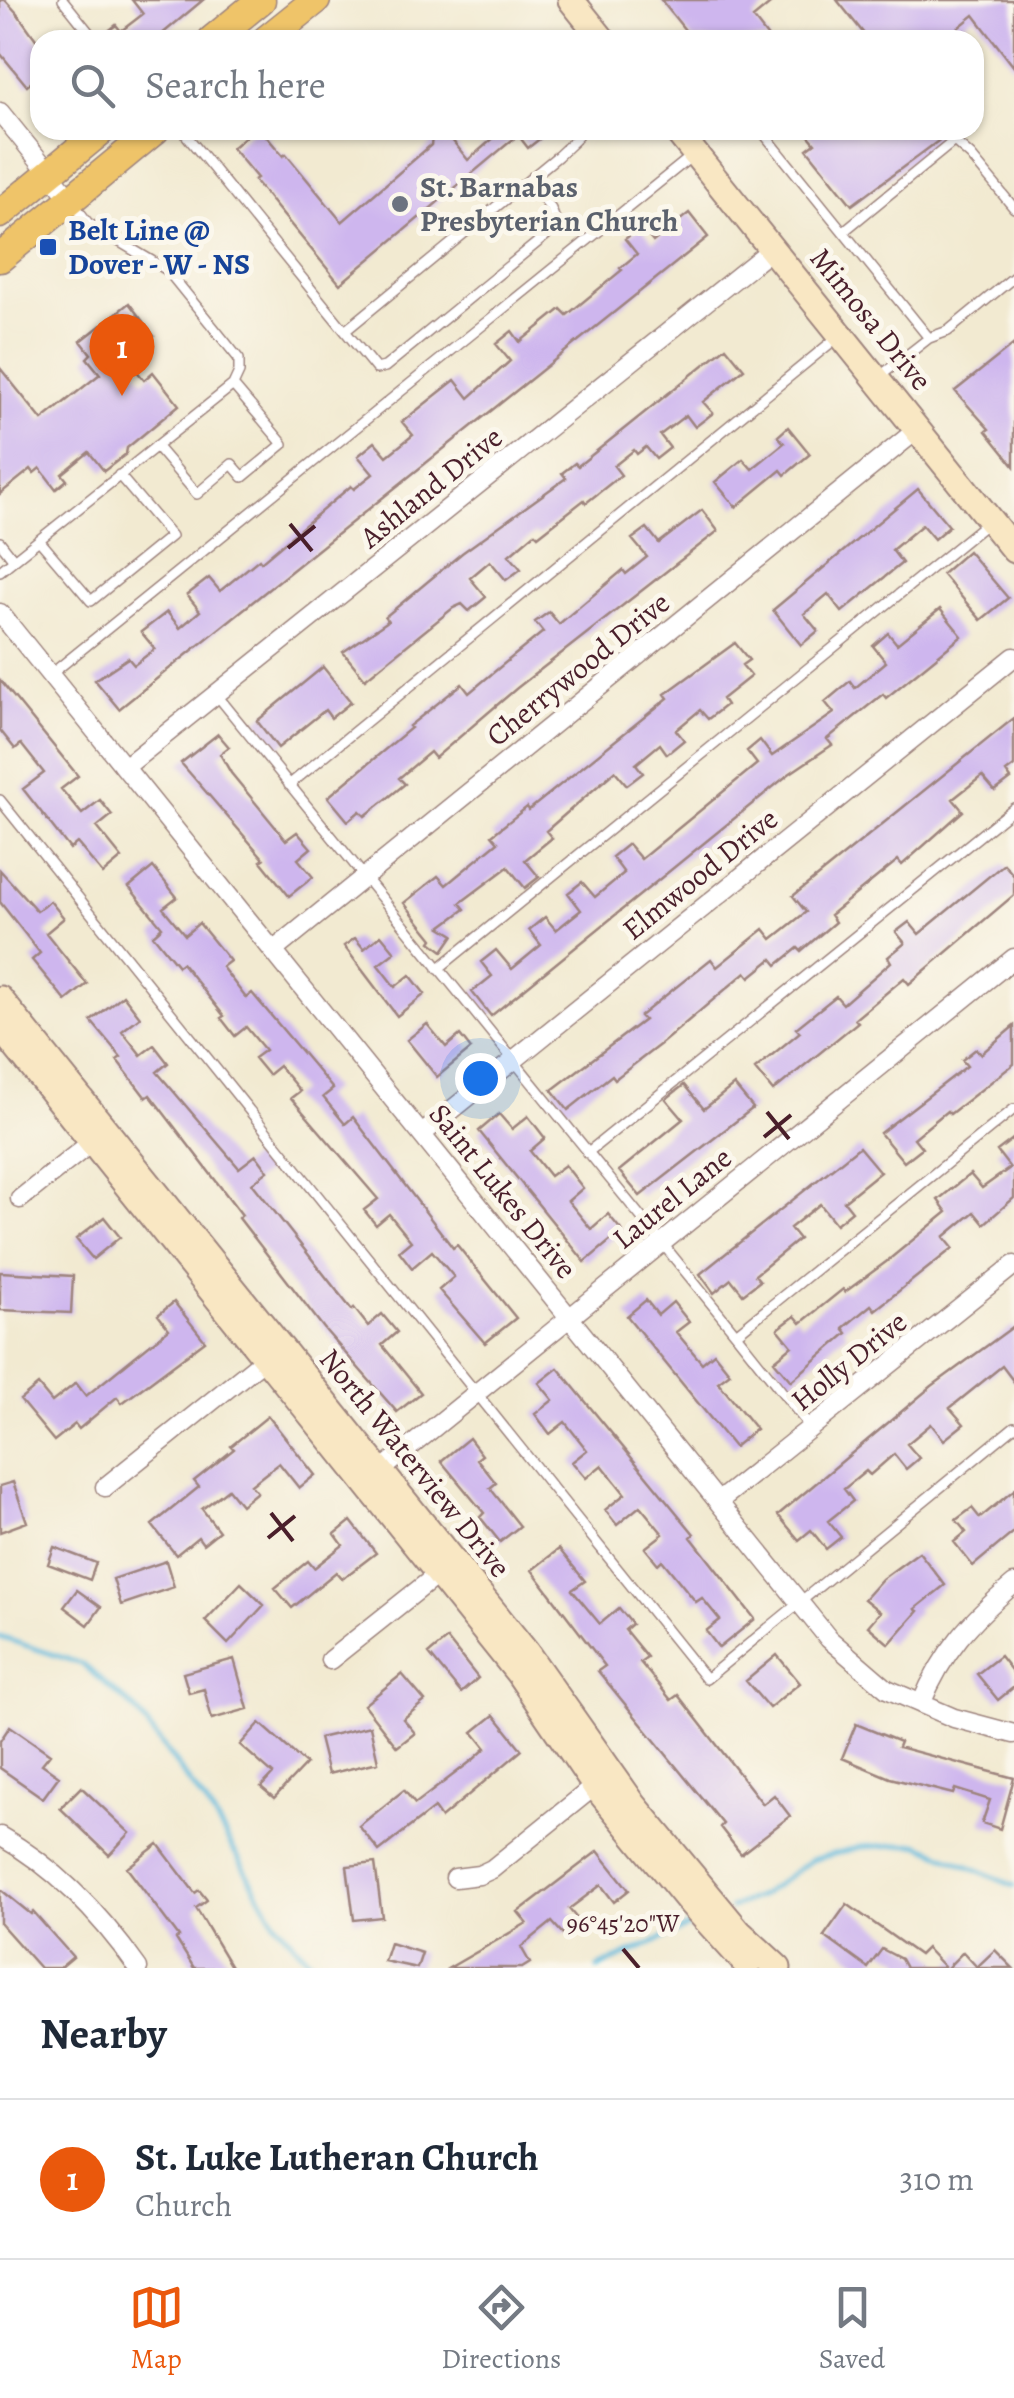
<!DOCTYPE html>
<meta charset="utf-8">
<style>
body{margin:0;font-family:Alegreya,serif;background:#f2f2f3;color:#1f2937}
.you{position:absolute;left:480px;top:1078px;width:35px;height:35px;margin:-25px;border:8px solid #fff;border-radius:50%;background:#1a73e8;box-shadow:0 0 0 15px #1a73e833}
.badge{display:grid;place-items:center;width:65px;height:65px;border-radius:50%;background:#ea580c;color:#fff;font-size:32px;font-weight:700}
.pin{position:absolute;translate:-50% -82px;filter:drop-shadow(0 2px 5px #0008)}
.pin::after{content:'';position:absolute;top:52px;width:35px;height:30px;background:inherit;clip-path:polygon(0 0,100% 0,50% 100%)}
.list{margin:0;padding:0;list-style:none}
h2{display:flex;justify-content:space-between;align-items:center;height:130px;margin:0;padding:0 40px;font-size:42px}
h2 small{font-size:32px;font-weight:400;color:#747a83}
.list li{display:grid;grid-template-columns:65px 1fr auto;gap:30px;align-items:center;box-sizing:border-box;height:160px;padding:0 40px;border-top:2px solid #e0e1e3}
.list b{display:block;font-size:38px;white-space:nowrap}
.list p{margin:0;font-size:32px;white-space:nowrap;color:#747a83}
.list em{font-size:32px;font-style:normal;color:#747a83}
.icon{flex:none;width:55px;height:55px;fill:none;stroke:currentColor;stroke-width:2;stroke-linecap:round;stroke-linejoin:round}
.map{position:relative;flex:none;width:1014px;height:1968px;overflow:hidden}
.search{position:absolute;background:#fff;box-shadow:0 2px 8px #0004;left:30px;right:30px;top:30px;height:110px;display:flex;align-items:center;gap:25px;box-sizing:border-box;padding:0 35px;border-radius:30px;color:#747a83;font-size:38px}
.sheet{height:290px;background:#fff}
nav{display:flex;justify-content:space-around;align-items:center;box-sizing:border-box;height:140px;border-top:2px solid #e0e1e3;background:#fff;font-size:28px;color:#747a83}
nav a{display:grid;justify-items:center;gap:5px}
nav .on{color:#ea580c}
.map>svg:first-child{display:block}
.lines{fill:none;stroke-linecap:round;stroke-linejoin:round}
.stream{stroke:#5eb9dc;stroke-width:5}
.building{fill:#ceb6ee}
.lane-casing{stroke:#9e847e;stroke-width:12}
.street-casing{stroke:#9e847e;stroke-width:21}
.secondary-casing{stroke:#9e847e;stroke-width:29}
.primary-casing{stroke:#9e847e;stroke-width:31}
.lane{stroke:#fff;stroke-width:9}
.street{stroke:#fff;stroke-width:18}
.secondary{stroke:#f9e7c3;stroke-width:25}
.primary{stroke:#efc469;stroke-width:28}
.ticks{fill:none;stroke:#4a1f2b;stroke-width:4}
.worship-dot{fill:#6b7280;stroke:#fbf7ec;stroke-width:4}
.transit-dot{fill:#1a4fb4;stroke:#fbf7ec;stroke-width:4}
.labels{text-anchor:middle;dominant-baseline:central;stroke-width:10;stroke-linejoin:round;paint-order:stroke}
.worship-label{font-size:30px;font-weight:bold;fill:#5b616d;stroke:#fbf7ec;text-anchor:start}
.transit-label{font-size:30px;font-weight:bold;fill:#164399;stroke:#fbf7ec;text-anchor:start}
.street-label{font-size:30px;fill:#4a1f2b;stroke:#fbf7ec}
.ticks-label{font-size:25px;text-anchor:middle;fill:#4a1f2b;stroke:#fbf7ec;stroke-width:10;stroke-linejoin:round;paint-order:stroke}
</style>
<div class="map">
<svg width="1014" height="1968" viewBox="0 0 1014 1968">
<rect width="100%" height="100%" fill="#fbf7ec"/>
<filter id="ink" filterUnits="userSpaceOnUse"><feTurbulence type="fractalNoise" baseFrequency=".01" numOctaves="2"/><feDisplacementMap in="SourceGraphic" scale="20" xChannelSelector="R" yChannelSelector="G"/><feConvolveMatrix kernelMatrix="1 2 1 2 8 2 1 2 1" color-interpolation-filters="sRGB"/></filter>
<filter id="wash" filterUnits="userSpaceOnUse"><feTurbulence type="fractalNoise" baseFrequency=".0048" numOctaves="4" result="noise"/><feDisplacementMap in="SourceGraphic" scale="40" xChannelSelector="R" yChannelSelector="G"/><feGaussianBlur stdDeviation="2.25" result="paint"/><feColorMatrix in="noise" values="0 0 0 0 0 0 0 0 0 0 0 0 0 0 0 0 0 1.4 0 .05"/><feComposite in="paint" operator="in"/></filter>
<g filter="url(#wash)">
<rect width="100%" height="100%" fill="#f2ead1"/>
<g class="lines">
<path class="stream" d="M0 1637 82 1664 136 1710 214 1816 276 1923 316 1968
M731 1908 762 1895 811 1860 860 1847 918 1844 1014 1886
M598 1968 698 1922"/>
</g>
<g id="blocks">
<path class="building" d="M0 0H5L17 13 40 45V75L27 86 0 53Z
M132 0H203L155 40H103L102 36 116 25 121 31 143 14Z
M661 0H775L753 18 770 40H693Z
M837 0H1014V67L974 15 943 40H869Z
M253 130H261L283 156 286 154 342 222 431 145 433 130H444L468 160 503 130H551L528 148 518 135 340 284 254 180 257 178 232 148Z
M804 130H953L852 205 807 149 815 143Z
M689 213 708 237 119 709 95 680 128 658 134 665 155 649 141 632 167 612 180 628 200 611 187 595 209 578 220 591 259 559 261 562 351 486 354 489 373 474 358 456 375 442 387 456 413 435 402 422 455 380 469 398 510 361 496 344 512 331 520 342 561 309 567 315 622 270 620 268 637 254 625 239 641 227 653 242Z
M129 303 154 336 127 359 144 380 153 372 179 405 127 448 126 454 104 471 89 452 62 474 67 480 56 489 40 468 34 473 31 469 0 494V368L42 420 100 374 87 358 91 354 81 341Z
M1014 344V466L986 431 989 429 955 391Z
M726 347 744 369 703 402 713 413 695 427 686 415 660 435 670 448 656 459 646 447 637 454 634 450 614 466 621 475 586 503 584 500 538 536 535 533 509 555 521 569 506 580 490 561 470 578 486 597 469 611 462 604 453 608 365 679 343 652 388 621 385 617 462 553 566 478 562 473 575 463 578 466Z
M788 427 810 454 785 475 781 470 736 507 715 482 743 459 752 469 784 443 778 436Z
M918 489 949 526 934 539 922 525 892 550 902 563 842 612 828 594 804 614 818 631 801 645 773 610Z
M702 510 718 531 517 688 435 758 430 752 399 778 405 784 389 797 365 816 360 811 348 821 328 797 411 728 409 726 462 684 469 693 500 667 543 632 535 622 549 612 559 624 623 570 626 574 647 557 632 539 647 528 659 543Z
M968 551 1008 598 981 620 942 574Z
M940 609 962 636 886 698 883 694 827 739 832 745 789 774 491 1016 472 992 492 976 481 962 496 950 512 969 541 945 529 930 545 917 556 930 581 910 568 893 582 882 595 897 624 873 612 857 628 844 641 859 757 764 747 751 760 740 772 756 834 713 825 702 850 681 855 688 886 662 873 646 888 633 897 644Z
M735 643 749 660 742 665 751 676 722 699 726 705 708 719 700 710 676 730 684 740 667 754 660 744 636 764 643 773 627 785 615 771 546 831 552 838 525 860 539 877 525 888 508 867 460 903 465 909 441 927 454 935 443 951 431 942 433 939 404 903 438 876 446 885 498 842 492 835 527 807 529 810 668 698 665 694Z
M323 667 351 702 331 718 325 710 278 748 257 721Z
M0 680 78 776 61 789 82 814 100 800 112 815 97 827 122 858 103 874 77 843 70 849 23 789 44 773 21 744 15 749 0 730Z
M1014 718V766L1006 772 1011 779 995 791 982 776 953 799 963 811 902 865 898 860 830 915 835 922 801 951 798 948 777 965 772 959 750 977 746 972 662 1043 615 1079 612 1075 568 1110 552 1090 644 1020 640 1016 711 959 717 967 764 929 772 939 806 912 793 896Z
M218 734 229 747 220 754 231 773 286 840 297 832 311 848 298 859 313 877 289 896 261 861 264 859 181 763Z
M1004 864 1014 876V895L909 984 904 978 855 1019 858 1022 773 1091 755 1069 800 1032 796 1028 836 996 843 1004 891 962 888 957 905 943 896 932 909 922 919 934Z
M153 867 177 897 163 908 185 935 199 923 230 961 222 967 246 998 252 993 333 1089 323 1097 345 1124 353 1117 453 1248 457 1245 516 1318 485 1343 439 1290 454 1277 432 1251 412 1268 399 1251 411 1241 389 1214 376 1225 364 1210 378 1199 291 1098 300 1091 279 1066 268 1075 254 1058 265 1050 246 1027 235 1036 221 1018 224 1016 182 963 178 966 153 935 162 927 129 887Z
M0 870 37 911 50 901 64 918 46 933 87 984 66 1001 32 960 40 953 0 902Z
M381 935 395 952 378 965 395 987 410 975 425 994 397 1016 344 946 355 938 364 949Z
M123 995 140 1017 122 1031 141 1055 154 1045 168 1063 157 1072 239 1168 256 1155 268 1171 252 1183 352 1310 354 1308 368 1326 382 1314 397 1332 382 1345 421 1393 397 1412 326 1331 239 1218 242 1215 150 1095 146 1098 117 1060 121 1057 91 1021Z
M427 1024 446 1047 460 1035 471 1049 437 1077 407 1040Z
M1014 1026V1064L950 1114 947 1111 914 1138 922 1148 904 1162 880 1133 967 1066 962 1060 976 1049 981 1054Z
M684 1085 704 1109 734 1085 753 1108 640 1196 619 1171 683 1119 666 1099Z
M499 1114 512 1129 528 1116 545 1138 530 1151 550 1176 565 1165 583 1188 568 1201 591 1229 608 1214 622 1231 585 1262 479 1131Z
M1014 1138V1198L984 1224 974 1212 944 1237 953 1248 875 1310 871 1305 843 1328 847 1333 791 1381 774 1361 792 1346 778 1329 795 1316 801 1323 843 1289 845 1292 886 1262 947 1212 938 1200 970 1174 982 1188 1010 1168 997 1151Z
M859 1147 880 1172 844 1201 852 1211 836 1224 820 1204 790 1228 799 1239 755 1275 760 1281 743 1294 731 1279 714 1293 700 1274Z
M104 1217 120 1237 93 1259 76 1239Z
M0 1272 73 1276 71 1313 0 1310Z
M646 1300 658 1315 673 1302 689 1322 676 1332 702 1363 714 1353 730 1373 718 1382 756 1429 734 1447 627 1316Z
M174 1302 205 1341 122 1403 117 1397 79 1429 75 1424 54 1441 20 1400 38 1385 52 1402 76 1383 86 1396 169 1329 158 1315Z
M1014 1326V1382L1002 1366 950 1408 964 1424 944 1440 931 1424 907 1444 919 1458 906 1469 894 1454 870 1475 866 1471 844 1489 853 1501 828 1521 841 1537 826 1549 811 1530 799 1540 778 1515 932 1386Z
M558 1368 694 1534 691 1537 755 1619 719 1648 706 1631 720 1620 702 1598 696 1602 662 1560 658 1564 645 1548 663 1534 640 1506 617 1525 605 1510 625 1494 602 1465 586 1478 572 1462 587 1450 565 1422 550 1434 535 1414 553 1400 539 1383Z
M268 1416 315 1475 299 1488 279 1463 251 1485 257 1492 241 1505 228 1489 202 1509 219 1531 203 1544 198 1537 176 1555 152 1525 199 1487 194 1481 234 1449 231 1446Z
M469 1438 482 1455 477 1459 496 1483 490 1488 520 1526 500 1542 480 1517 484 1513 441 1461Z
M13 1482 27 1522 0 1532V1486Z
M1014 1490V1532L973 1566 954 1542 966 1532 956 1520 972 1508 980 1518Z
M351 1521 376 1553 342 1579 336 1572 292 1608 275 1588 308 1561 314 1568 343 1545 335 1534Z
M54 1547 96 1563 90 1580 48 1564Z
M559 1549 585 1581 572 1590 600 1624 619 1608 632 1624 625 1630 647 1657 640 1662 671 1700 678 1695 763 1804 774 1795 790 1816 741 1854 720 1827 723 1824 598 1671 605 1666 532 1570Z
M919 1552 945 1585 915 1609 918 1611 889 1644 868 1626 880 1612 864 1599 882 1579Z
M166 1561 174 1587 121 1605 113 1579Z
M241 1583 264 1605 228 1644 205 1621Z
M77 1590 101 1607 88 1625 64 1607Z
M447 1639 478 1678 461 1693 429 1654Z
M777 1655 800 1683 769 1708 746 1681Z
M1000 1656 1014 1674V1687L998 1700 977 1674Z
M234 1659 248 1709 212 1719 204 1689 189 1693 183 1673Z
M402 1674 425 1701 403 1719 415 1733 397 1747 364 1705Z
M494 1715 522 1750 441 1818 434 1808 379 1851 359 1826 404 1790 415 1804 474 1759 486 1748 473 1732Z
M260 1723 306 1764 274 1798 261 1787 273 1774 240 1745Z
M856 1724 900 1742 898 1747 1014 1778 1000 1829 982 1823 990 1800 955 1789 953 1794 890 1778 842 1758Z
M10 1726 50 1754 42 1764 59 1776 43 1798 0 1768V1741Z
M370 1726 378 1762 328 1774 319 1738Z
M81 1787 130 1833 109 1855 60 1808Z
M158 1844 195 1893 199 1890 207 1900 196 1908 232 1968H194L176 1939 179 1937 127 1868Z
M598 1851 629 1890 614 1902 601 1885 569 1909 579 1921 563 1934 552 1922 521 1947 530 1963 522 1968H449L527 1923 518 1912Z
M375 1863 382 1917 354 1920 347 1866Z
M0 1889 31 1914 33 1912 73 1957 60 1968H40L0 1923Z
M847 1904 919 1955 926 1948 945 1968H906L901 1959 882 1949 868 1968 824 1936Z
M390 1943 422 1953 417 1968 384 1961Z
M995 1950 1013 1968H947L963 1952 977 1967Z"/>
</g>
</g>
<g filter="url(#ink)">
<use href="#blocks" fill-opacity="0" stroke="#9e847e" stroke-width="2.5"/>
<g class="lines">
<defs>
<path id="lane" d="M63 0 95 40
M182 130 345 331 558 156 575 140 580 130
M761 130 929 338 948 331 1014 277
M687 143 705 130
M844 231 954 141 971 156 1014 208
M345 331 376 369 385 367 549 233 556 222 551 209 529 180
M879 377 929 338
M156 446 197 494 232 464 243 477 283 444 233 385
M39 540 91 601 171 536 119 475
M0 542 14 560
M0 571 233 385 239 372V359L167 270 88 223 73 203
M50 675 693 155
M216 694 736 1334 1014 1109
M289 785 839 336
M0 800 706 1679 1014 1427
M438 969 988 522
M587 1153 1014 808
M736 1334 810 1427"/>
<path id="street" d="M0 112 72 201
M0 613 829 1639 887 1689 954 1718 1014 1734
M125 767 772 249
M273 951 918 429
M422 1134 1014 657
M20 1199 98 1137
M374 1476 1014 958
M105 1487 272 1353
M719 1501 1014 1265
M330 1660 447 1567
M921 1704C943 1651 970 1621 1014 1584
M0 1836C57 1868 101 1915 138 1968
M455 1878 479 1875 492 1869 602 1780"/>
<path id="secondary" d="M571 0 603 40
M676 130 1014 550
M0 999 526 1652 634 1805 739 1932 778 1968
M0 1027 519 1674 595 1786 689 1901 747 1965"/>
<path id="primary" d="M212 40 261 0
M266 40 316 0
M0 214 102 130
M0 258 155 130"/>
</defs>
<use href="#lane" class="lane-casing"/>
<use href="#street" class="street-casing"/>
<use href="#secondary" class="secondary-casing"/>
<use href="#primary" class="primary-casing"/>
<use href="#lane" class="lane"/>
<use href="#street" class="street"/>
<use href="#secondary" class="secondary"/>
<use href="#primary" class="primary"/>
</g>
</g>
<path class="ticks" d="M290 524 312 551M288 548 315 526M767 1112 789 1139M764 1137 791 1115M271 1513 293 1541M268 1538 295 1516M623 1949 639 1968"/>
<circle class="worship-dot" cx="400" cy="204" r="10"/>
<rect class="transit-dot" x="38" y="237" width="20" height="20" rx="5"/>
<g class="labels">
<g class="worship-label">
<text x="420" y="187">St. Barnabas<tspan x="420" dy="34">Presbyterian Church</tspan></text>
</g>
<g class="transit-label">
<text x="68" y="230">Belt Line @<tspan x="68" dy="34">Dover - W - NS</tspan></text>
</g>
<g class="street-label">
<text transform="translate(871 319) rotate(51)">Mimosa Drive</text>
<text transform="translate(431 487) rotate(-39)">Ashland Drive</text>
<text transform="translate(578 669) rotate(-39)">Cherrywood Drive</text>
<text transform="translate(700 874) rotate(-39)">Elmwood Drive</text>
<text transform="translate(503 1191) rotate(51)">Saint Lukes Drive</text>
<text transform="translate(672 1198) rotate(-39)">Laurel Lane</text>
<text transform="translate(849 1361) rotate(-39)">Holly Drive</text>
<text transform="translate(415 1463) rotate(51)">North Waterview Drive</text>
</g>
</g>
<g class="ticks-label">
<text x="623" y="1932">96°45'20"W</text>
</g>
</svg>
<div class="you"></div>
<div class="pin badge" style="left:122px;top:396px">1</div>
<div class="search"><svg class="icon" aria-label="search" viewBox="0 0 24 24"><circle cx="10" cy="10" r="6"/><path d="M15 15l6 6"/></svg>Search here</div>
</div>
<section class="sheet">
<h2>Nearby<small></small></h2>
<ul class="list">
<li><span class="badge">1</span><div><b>St. Luke Lutheran Church</b><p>Church</p></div><em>310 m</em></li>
</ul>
</section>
<nav>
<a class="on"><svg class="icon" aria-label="map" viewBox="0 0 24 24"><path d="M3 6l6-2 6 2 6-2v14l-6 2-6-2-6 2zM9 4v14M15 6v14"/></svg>Map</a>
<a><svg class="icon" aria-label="directions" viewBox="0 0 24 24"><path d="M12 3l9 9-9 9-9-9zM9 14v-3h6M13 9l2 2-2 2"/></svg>Directions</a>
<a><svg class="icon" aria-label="saved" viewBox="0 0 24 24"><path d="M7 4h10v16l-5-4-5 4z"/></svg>Saved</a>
</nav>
